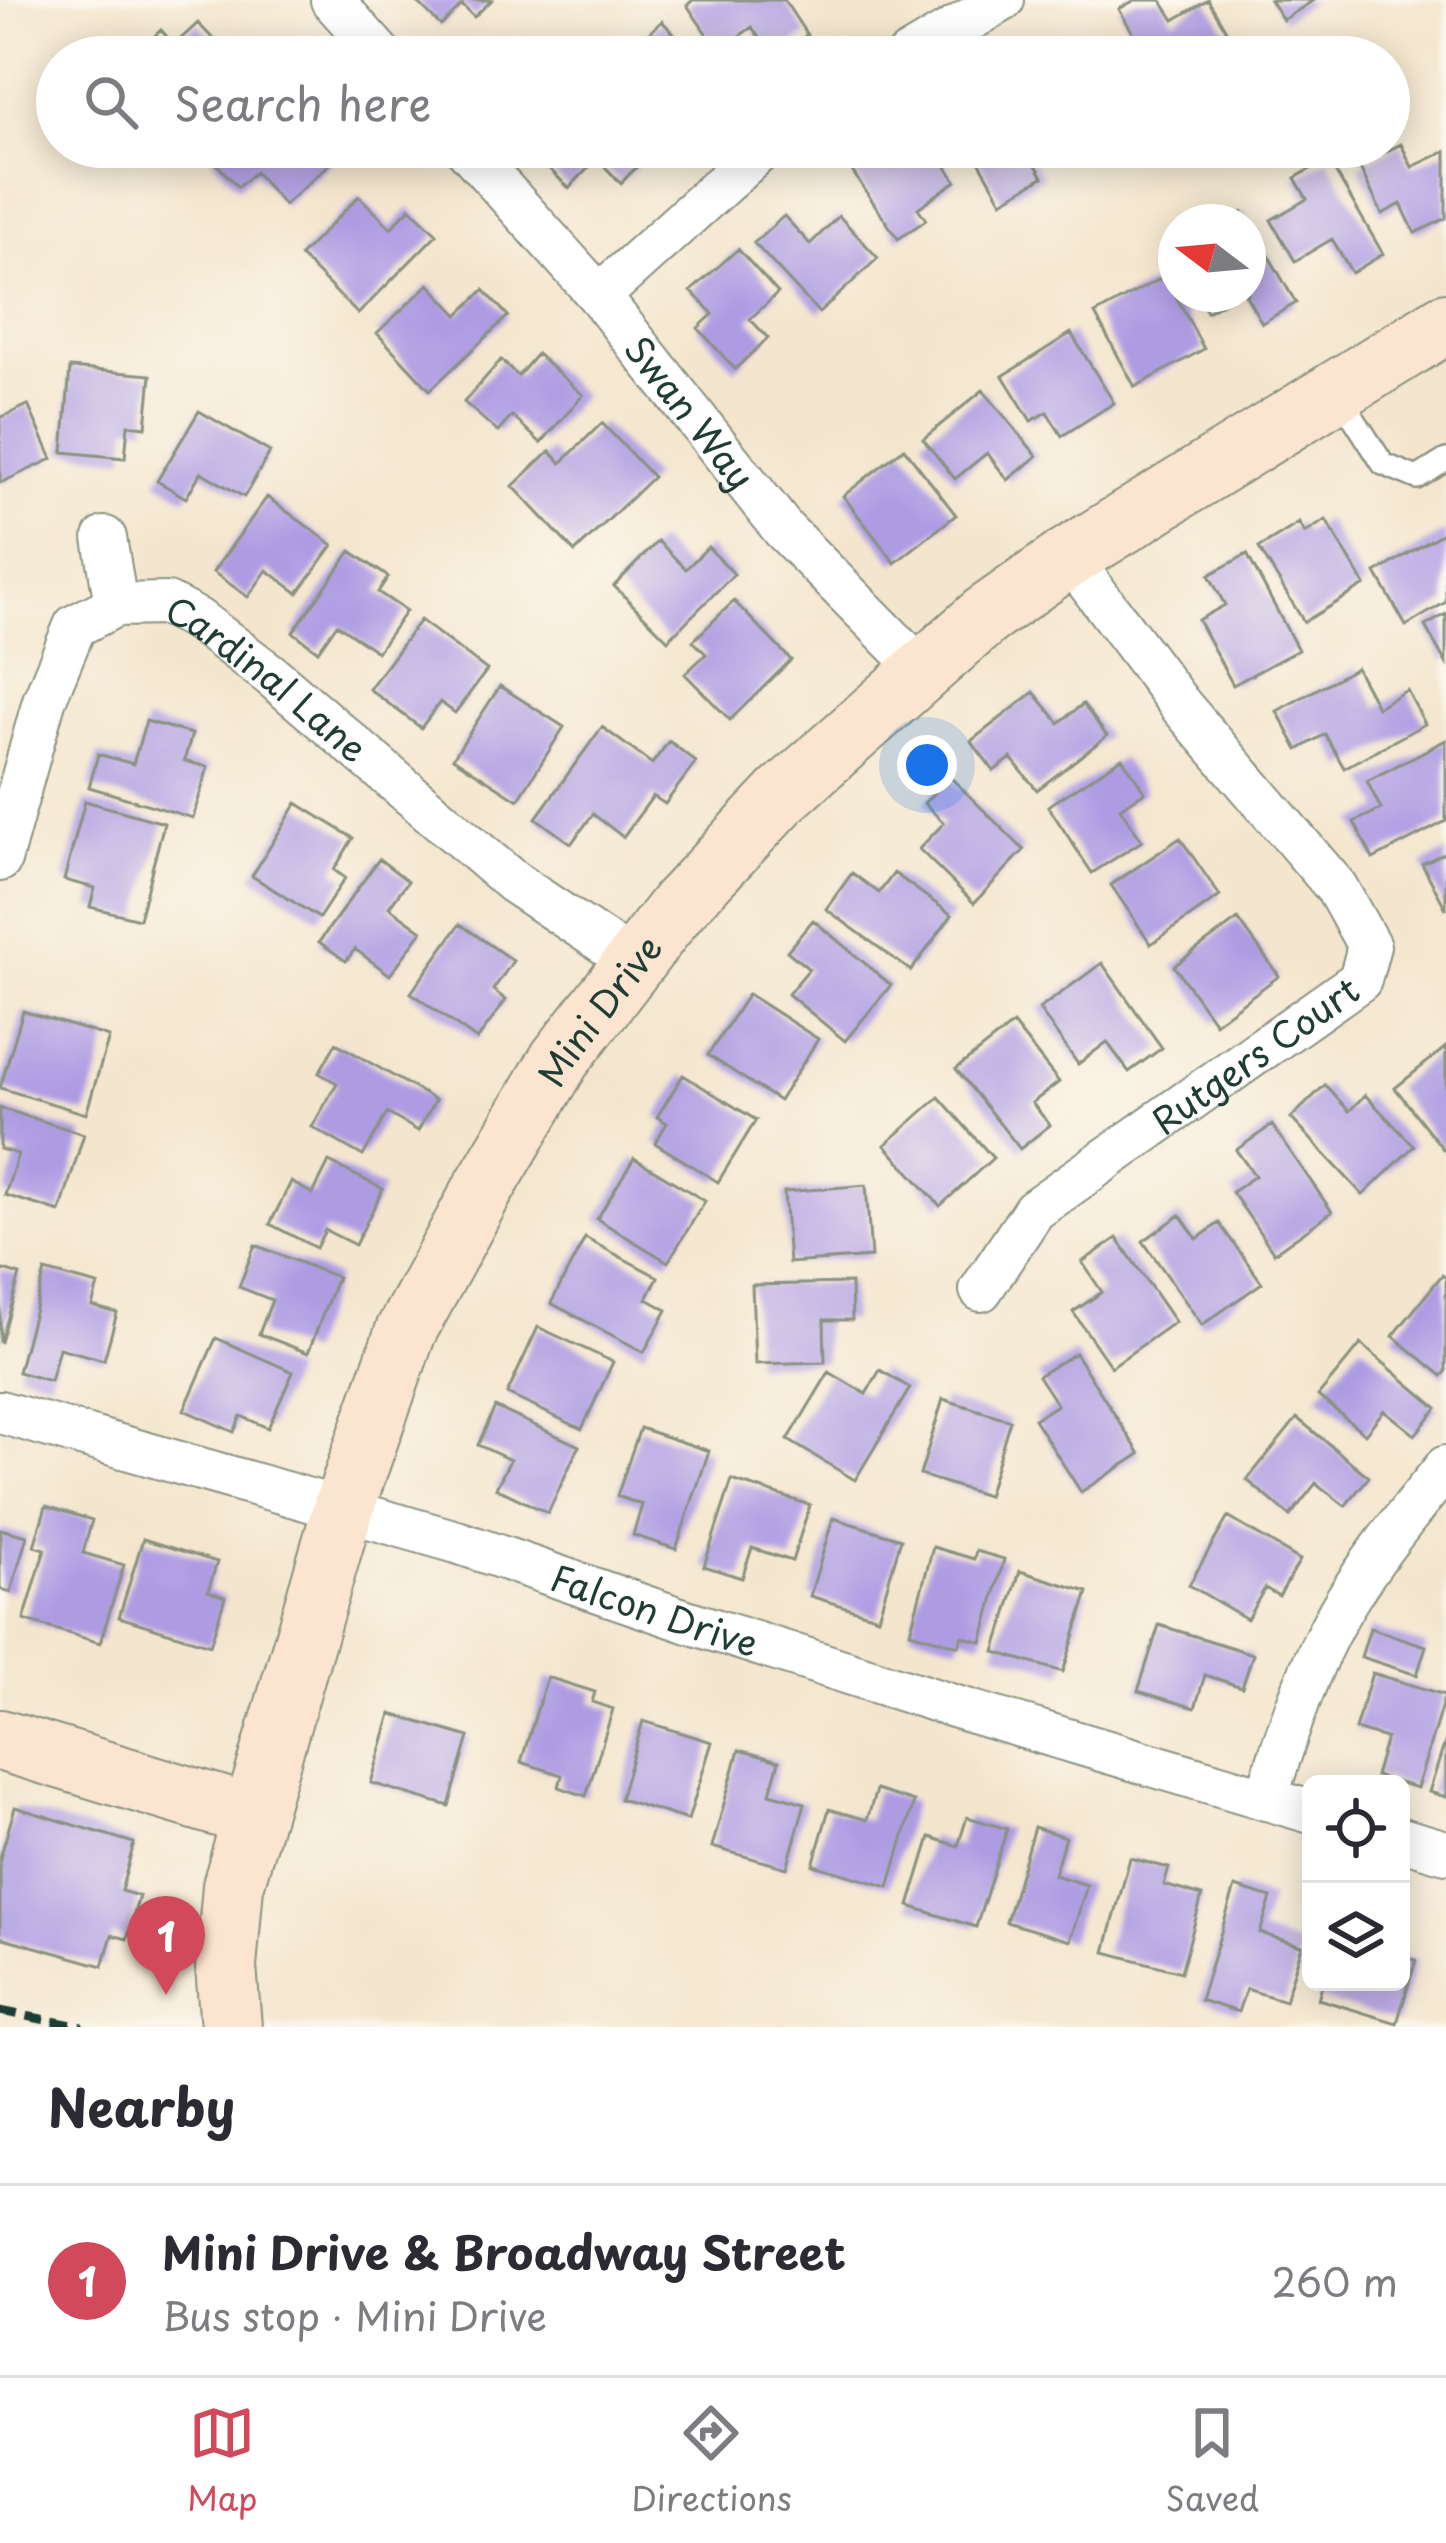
<!DOCTYPE html>
<meta charset="utf-8">
<style>
body{margin:0;font-family:"Playpen Sans",sans-serif;background:#f2f2f3;color:#2b2b33}
.controls{position:absolute;right:36px;bottom:36px;display:grid;overflow:hidden;border-radius:18px;box-shadow:0 6px 30px #0003}
.controls button{width:108px;height:108px;display:grid;place-items:center;padding:0;border:0;border-bottom:3px solid #e1e1e2;background:#fff;color:#2b2b33;font:60px sans-serif}
.compass{position:absolute;left:1158px;top:204px;width:108px;height:108px;border-radius:50%;background:#fff;box-shadow:0 6px 30px #0003;rotate:286deg}
.you{position:absolute;left:927px;top:765px;width:42px;height:42px;margin:-30px;border:9px solid #fff;border-radius:50%;background:#1a73e8;box-shadow:0 0 0 18px #1a73e833}
.badge{display:grid;place-items:center;width:78px;height:78px;border-radius:50%;background:#d1495b;color:#fff;font-size:39px;font-weight:700}
.pin{position:absolute;translate:-50% -99px;filter:drop-shadow(0 3px 6px #0008)}
.pin::after{content:'';position:absolute;top:63px;width:42px;height:36px;background:inherit;clip-path:polygon(0 0,100% 0,50% 100%)}
.list{margin:0;padding:0;list-style:none}
h2{display:flex;justify-content:space-between;align-items:center;height:156px;margin:0;padding:0 48px;font-size:51px}
h2 small{font-size:39px;font-weight:400;color:#7c7c81}
.list li{display:grid;grid-template-columns:78px 1fr auto;gap:36px;align-items:center;box-sizing:border-box;height:192px;padding:0 48px;border-top:3px solid #e1e1e2}
.list b{display:block;font-size:45px;white-space:nowrap}
.list p{margin:0;font-size:39px;white-space:nowrap;color:#7c7c81}
.list em{font-size:39px;font-style:normal;color:#7c7c81}
.icon{flex:none;width:66px;height:66px;fill:none;stroke:currentColor;stroke-width:2;stroke-linecap:round;stroke-linejoin:round}
.map{position:relative;flex:none;width:1446px;height:2027px;overflow:hidden}
.search{position:absolute;background:#fff;box-shadow:0 6px 30px #0003;left:36px;right:36px;top:36px;height:132px;display:flex;align-items:center;gap:30px;box-sizing:border-box;padding:0 42px;border-radius:66px;color:#7c7c81;font-size:45px}
.sheet{height:348px;background:#fff}
nav{display:flex;justify-content:space-around;align-items:center;box-sizing:border-box;height:168px;border-top:3px solid #e1e1e2;background:#fff;font-size:33px;color:#7c7c81}
nav a{display:grid;justify-items:center;gap:6px}
nav .on{color:#d1495b}
.map>svg:first-child{display:block}
.building{fill:#ae9ce3}
.lines{fill:none;stroke-linecap:round;stroke-linejoin:round}
.lane-casing{stroke:#8a9281;stroke-width:26}
.street-casing{stroke:#8a9281;stroke-width:46}
.secondary-casing{stroke:#8a9281;stroke-width:64}
.lane{stroke:#fff;stroke-width:21}
.street{stroke:#fff;stroke-width:42}
.secondary{stroke:#fce5d0;stroke-width:60}
.rail{stroke:#1f3d34;stroke-width:9;stroke-dasharray:18 9;stroke-linecap:butt}
.labels{text-anchor:middle;dominant-baseline:central;stroke-width:9;stroke-linejoin:round;paint-order:stroke}
.street-label{font-size:36px;fill:#1f3d34;stroke:#fbf7ec}
</style>
<div class="map">
<svg width="1446" height="2027" viewBox="0 0 1446 2027">
<rect width="100%" height="100%" fill="#fbf7ec"/>
<filter id="ink" filterUnits="userSpaceOnUse"><feTurbulence type="fractalNoise" baseFrequency=".00833" numOctaves="2"/><feDisplacementMap in="SourceGraphic" scale="24" xChannelSelector="R" yChannelSelector="G"/><feConvolveMatrix kernelMatrix="1 2 1 2 8 2 1 2 1" color-interpolation-filters="sRGB"/></filter>
<filter id="wash" filterUnits="userSpaceOnUse"><feTurbulence type="fractalNoise" baseFrequency=".004" numOctaves="4" result="noise"/><feDisplacementMap in="SourceGraphic" scale="48" xChannelSelector="R" yChannelSelector="G"/><feGaussianBlur stdDeviation="2.7" result="paint"/><feColorMatrix in="noise" values="0 0 0 0 0 0 0 0 0 0 0 0 0 0 0 0 0 1.4 0 .05"/><feComposite in="paint" operator="in"/></filter>
<g filter="url(#wash)">
<rect width="100%" height="100%" fill="#f4e6ce"/>
<g id="blocks">
<path class="building" d="M415 0H492L474 17 462 5 441 26Z
M693 0H784L807 35 772 57 752 27 718 51 687 5Z
M1135 0H1161L1174 20 1208 0 1238 50 1227 57H1147L1119 9Z
M1270 0H1314L1283 20Z
M662 21 695 57H623Z
M198 23 230 57H132L161 30 174 45Z
M1401 144 1412 167 1446 151V218L1415 233 1401 204 1382 214 1359 166Z
M225 147H349L284 205 255 172 238 187 212 159Z
M527 147H644L650 153 621 183 597 159 569 188Z
M882 147H913L924 163 938 153 956 181 918 208 926 220 898 239 850 168Z
M971 147H1054L1033 160 1043 177 1002 201Z
M1328 159 1383 254 1352 273 1332 239 1295 261 1271 220 1307 199 1295 178Z
M359 196 391 228 410 208 437 234 358 314 300 256Z
M1243 212 1296 303 1262 323 1245 294H1248V222H1225Z
M784 216 810 244 839 216 878 258 819 313 754 243Z
M738 249 778 293 750 319 768 338 735 369 698 328 713 314 691 291Z
M1165 276 1204 349 1135 387 1095 314Z
M429 284 458 315 484 290 508 316 430 390 377 333Z
M1196 294H1238L1207 312Z
M1071 333 1114 403 1062 436 1047 412 1031 421 1003 376Z
M537 354 583 395 541 443 512 416 498 432 464 402 501 360 518 376Z
M70 368 151 375 146 427 128 425 125 458 63 452Z
M983 390 1037 456 1008 480 987 453 955 479 923 439Z
M28 405 52 459 0 483V418Z
M199 411 270 452 244 497 201 472 186 498 157 481Z
M602 423 653 477 575 552 513 486 550 451 561 463Z
M904 448 956 515 895 563 843 496Z
M267 497 333 545 298 593 267 570 248 597 213 572Z
M1326 520 1365 585 1304 622 1259 548 1299 523 1305 533Z
M1446 531V602L1406 626 1376 573Z
M658 541 686 569 708 547 734 574 668 640 614 586Z
M351 551 388 577 378 592 406 611 377 652 337 624 318 651 293 632Z
M1247 554 1298 650 1233 685 1198 620 1225 605 1209 575Z
M734 601 791 660 730 720 685 674 706 654 693 641Z
M1446 614V663L1425 626Z
M420 620 487 670 455 713 440 702 421 728 369 689Z
M1356 668 1377 707 1407 690 1425 724 1344 768 1325 734 1298 750 1277 711Z
M500 686 564 727 518 800 453 758Z
M1034 692 1059 723 1083 704 1107 736 1037 790 1011 758 994 771 971 741Z
M146 721 192 734 184 761 208 767 193 818 89 787 98 754 133 764Z
M602 727 652 764 669 741 696 762 665 804 653 796 623 837 593 814 571 844 536 818Z
M1446 740V821L1373 859 1354 822 1381 809 1367 781Z
M1122 758 1145 792 1120 808 1142 841 1092 873 1048 806Z
M950 777 1024 850 974 903 919 849 944 823 924 803Z
M85 801 164 823 139 919 90 907 95 888 64 880Z
M297 803 353 838 334 870 345 878 319 918 252 876Z
M1180 838 1220 896 1151 944 1111 885Z
M1446 852V909L1422 864Z
M379 859 408 881 389 907 422 931 390 975 355 949 346 961 319 942Z
M852 873 879 893 894 873 952 915 911 971 826 909Z
M1238 919 1279 976 1215 1023 1174 966Z
M813 920 891 985 845 1041 788 994 809 969 787 951Z
M460 924 513 961 493 990 506 1000 477 1040 411 993Z
M1102 963 1162 1048 1129 1072 1107 1042 1078 1064 1039 1009Z
M748 994 818 1039 779 1101 708 1055Z
M23 1011 109 1037 86 1114 0 1088Z
M1013 1024 1059 1082 1032 1103 1050 1125 1020 1149 956 1069Z
M336 1043 435 1100 418 1131 387 1113 363 1156 312 1127 337 1083 319 1073Z
M1446 1047V1147L1443 1149 1395 1088Z
M683 1075 756 1120 718 1182 655 1143 667 1123 657 1117Z
M1325 1085 1349 1111 1365 1095 1414 1146 1363 1195 1291 1118Z
M939 1097 993 1158 940 1206 885 1145Z
M0 1108 84 1134 60 1212 5 1195 18 1154 0 1149Z
M1272 1125 1332 1212 1274 1253 1232 1192 1255 1176 1236 1150Z
M634 1158 705 1201 668 1262 597 1219Z
M329 1162 383 1189 355 1245 325 1230 316 1248 270 1224 291 1182 313 1194Z
M866 1185 871 1257 789 1263 784 1192Z
M1180 1215 1197 1239 1219 1223 1262 1283 1202 1325 1143 1241Z
M585 1238 658 1277 647 1299 667 1310 644 1352 551 1303Z
M1117 1238 1175 1322 1111 1367 1073 1312 1102 1292 1082 1262Z
M255 1245 337 1277 308 1353 259 1334 272 1300 239 1287Z
M0 1269 20 1275 1 1342H0Z
M45 1271 98 1285 92 1306 117 1313 104 1360 59 1348 50 1381 18 1372Z
M1442 1275 1446 1278V1372L1442 1376 1393 1336Z
M851 1283 852 1320H824L825 1362 755 1364 752 1285Z
M538 1327 613 1362 582 1429 507 1394Z
M216 1338 293 1372 268 1428 241 1416 234 1432 184 1410Z
M1361 1344 1437 1408 1415 1435 1384 1410 1365 1434 1318 1396Z
M1075 1353 1140 1454 1081 1492 1034 1419 1057 1405 1038 1376Z
M880 1370 910 1388 855 1480 788 1440 829 1372 866 1394Z
M943 1399 1010 1420 987 1496 920 1475Z
M495 1407 579 1446 548 1513 496 1488 510 1460 478 1445Z
M1297 1418 1369 1477 1345 1506 1316 1483 1290 1516 1247 1480Z
M640 1428 709 1451 676 1549 633 1535 642 1505 617 1496Z
M732 1480 810 1505 792 1561 752 1548 742 1578 704 1566Z
M46 1506 92 1520 83 1553 124 1565 100 1643 24 1620 45 1549 34 1546Z
M1228 1517 1300 1560 1279 1596 1265 1588 1247 1619 1189 1585Z
M833 1518 901 1539 878 1617 810 1596Z
M0 1529 27 1536 11 1592 0 1589Z
M143 1539 217 1562 208 1591 225 1597 210 1645 119 1617Z
M933 1547 974 1559 976 1551 1004 1559 982 1642 962 1636 959 1646 910 1632Z
M1020 1571 1088 1592 1063 1672 995 1652Z
M1159 1625 1253 1654 1242 1687 1205 1675 1195 1708 1138 1691Z
M1370 1628 1426 1646 1417 1675 1361 1657Z
M1372 1673 1445 1695 1417 1788 1375 1776 1386 1738 1355 1729Z
M547 1677 595 1692 592 1702 613 1709 586 1796 559 1787 562 1775 521 1762Z
M391 1714 469 1737 449 1806 371 1783Z
M643 1721 712 1742 688 1820 620 1799Z
M1445 1742 1446 1743V1797L1429 1792Z
M739 1750 779 1761 770 1793 805 1803 787 1868 712 1847Z
M876 1790 914 1802 889 1887 813 1865 829 1809 867 1820Z
M15 1807 134 1843 121 1891 139 1896 127 1939 112 1935 103 1966 0 1937V1858Z
M967 1817 1007 1829 976 1927 909 1906 930 1837 958 1846Z
M1034 1827 1065 1837 1054 1875 1087 1885 1070 1941 1006 1922Z
M1130 1858 1169 1868 1164 1885 1202 1896 1181 1972 1105 1952Z
M1235 1887 1271 1898 1260 1933 1302 1946 1285 2001 1246 1989 1238 2012 1200 2000Z
M1401 1956 1416 1960 1397 2023 1318 1999 1323 1982H1401Z"/>
</g>
</g>
<g filter="url(#ink)">
<use href="#blocks" fill-opacity="0" stroke="#8a9281" stroke-width="3"/>
<g class="lines">
<defs>
<path id="lane" d="M1337 392 1383 464 1417 478 1446 460"/>
<g id="street">
<path d="M332 0 383 57"/>
<path d="M907 57 1003 0"/>
<path id="s1" d="M465 147 599 296 783 529 923 671"/>
<path d="M599 296 764 147"/>
<path d="M105 538 116 605"/>
<path id="s2" d="M0 860 44 701 75 626 116 605 167 604 198 620 272 676 513 882 635 963"/>
<path id="s3" d="M981 1290 1034 1210 1360 980 1369 946 1336 887 1181 706 1069 557"/>
<path id="s4" d="M0 1412 457 1542 689 1622 956 1707 1311 1812"/>
<path d="M1266 1799C1288 1729 1311 1655 1351 1593 1379 1549 1413 1508 1446 1467"/>
<path d="M1401 1839 1446 1852"/>
</g>
<g id="secondary">
<path d="M0 1740 252 1816"/>
<path id="s5" d="M231 2027 226 1967 233 1886 343 1509 406 1331 481 1193 560 1059 679 905 783 795 985 616 1069 557 1446 323"/>
</g>
</defs>
<use href="#lane" class="lane-casing"/>
<use href="#street" class="street-casing"/>
<use href="#secondary" class="secondary-casing"/>
<use href="#lane" class="lane"/>
<use href="#street" class="street"/>
<use href="#secondary" class="secondary"/>
<path class="rail" d="M0 2011 83 2027"/>
</g>
</g>
<g class="labels">
<g class="street-label">
<text stroke="none"><textPath href="#s1" startOffset="348">Swan Way</textPath></text>
<text stroke="none"><textPath href="#s2" startOffset="468">Cardinal Lane</textPath></text>
<text stroke="none"><textPath href="#s5" startOffset="1098">Mini Drive</textPath></text>
<text stroke="none"><textPath href="#s3" startOffset="366">Rutgers Court</textPath></text>
<text stroke="none"><textPath href="#s4" startOffset="684">Falcon Drive</textPath></text>
</g>
</g>
</svg>
<div class="controls">
<button><svg class="icon" aria-label="locate" viewBox="0 0 24 24"><circle cx="12" cy="12" r="6"/><path d="M12 2v4M12 18v4M2 12h4M18 12h4"/></svg></button>
<button><svg class="icon" aria-label="layers" viewBox="0 0 24 24"><path d="M12 4l9 5-9 5-9-5zM3 14l9 5 9-5"/></svg></button>
</div>
<svg class="compass" viewBox="-18 -18 36 36"><path d="M0-13l5 13h-10z" fill="#e53935"/><path d="M0 13l5-13h-10z" fill="#7c7c81"/></svg>
<div class="you"></div>
<div class="pin badge" style="left:166px;top:1995px">1</div>
<div class="search"><svg class="icon" aria-label="search" viewBox="0 0 24 24"><circle cx="10" cy="10" r="6"/><path d="M15 15l6 6"/></svg>Search here</div>
</div>
<section class="sheet">
<h2>Nearby<small></small></h2>
<ul class="list">
<li><span class="badge">1</span><div><b>Mini Drive &amp; Broadway Street</b><p>Bus stop · Mini Drive</p></div><em>260 m</em></li>
</ul>
</section>
<nav>
<a class="on"><svg class="icon" aria-label="map" viewBox="0 0 24 24"><path d="M3 6l6-2 6 2 6-2v14l-6 2-6-2-6 2zM9 4v14M15 6v14"/></svg>Map</a>
<a><svg class="icon" aria-label="directions" viewBox="0 0 24 24"><path d="M12 3l9 9-9 9-9-9zM9 14v-3h6M13 9l2 2-2 2"/></svg>Directions</a>
<a><svg class="icon" aria-label="saved" viewBox="0 0 24 24"><path d="M7 4h10v16l-5-4-5 4z"/></svg>Saved</a>
</nav>
